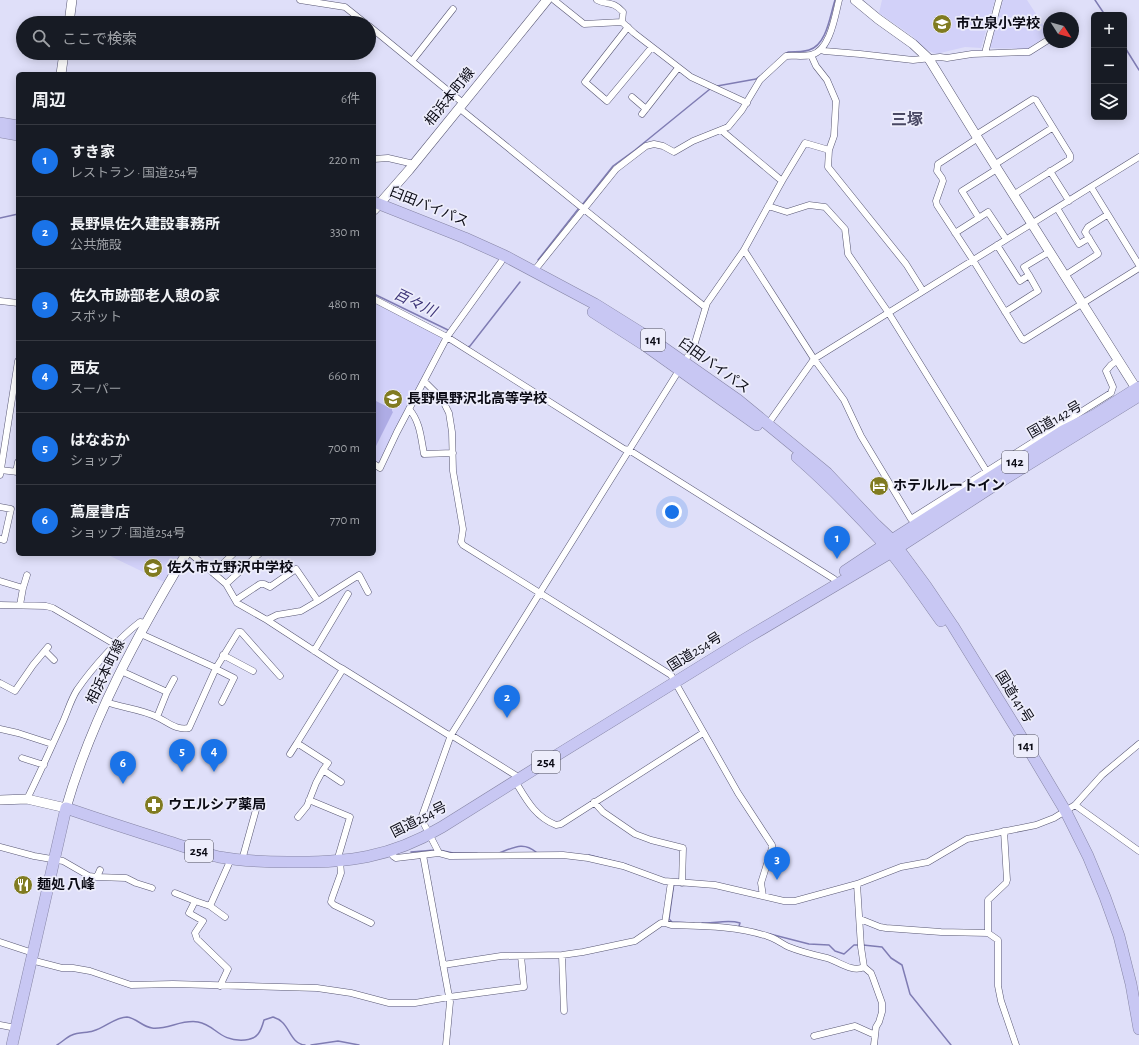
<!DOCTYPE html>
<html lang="ja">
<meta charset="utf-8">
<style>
body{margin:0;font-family:"Alegreya Sans","Noto Sans JP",sans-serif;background:#242831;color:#f1f3f6}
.controls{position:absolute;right:12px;top:12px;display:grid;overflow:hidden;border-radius:6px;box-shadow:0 2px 10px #0003}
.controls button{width:36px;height:36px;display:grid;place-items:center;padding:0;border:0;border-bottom:1px solid #363941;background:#171b24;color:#f1f3f6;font:20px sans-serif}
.compass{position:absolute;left:1043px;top:12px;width:36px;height:36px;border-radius:50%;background:#171b24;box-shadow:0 2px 10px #0003;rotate:126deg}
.you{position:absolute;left:672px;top:512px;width:14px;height:14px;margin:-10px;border:3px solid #fff;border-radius:50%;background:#1a73e8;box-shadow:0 0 0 6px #1a73e833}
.badge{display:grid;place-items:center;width:26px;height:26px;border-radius:50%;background:#1a73e8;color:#fff;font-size:13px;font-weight:700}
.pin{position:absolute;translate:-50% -33px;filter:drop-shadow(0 1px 2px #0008)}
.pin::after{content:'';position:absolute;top:21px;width:14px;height:12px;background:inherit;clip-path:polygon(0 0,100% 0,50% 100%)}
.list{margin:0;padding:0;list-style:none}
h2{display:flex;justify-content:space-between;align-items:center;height:52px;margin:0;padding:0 16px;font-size:17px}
h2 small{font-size:13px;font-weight:400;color:#9ea1a6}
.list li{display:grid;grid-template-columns:26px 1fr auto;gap:12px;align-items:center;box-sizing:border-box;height:72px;padding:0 16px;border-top:1px solid #363941}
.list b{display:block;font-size:15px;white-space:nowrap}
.list p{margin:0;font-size:13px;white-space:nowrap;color:#9ea1a6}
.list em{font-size:13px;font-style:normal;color:#9ea1a6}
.icon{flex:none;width:22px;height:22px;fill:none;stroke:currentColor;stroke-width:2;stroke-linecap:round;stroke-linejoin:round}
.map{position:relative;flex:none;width:1139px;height:1045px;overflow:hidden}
.search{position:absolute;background:#171b24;box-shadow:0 2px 10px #0003;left:16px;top:16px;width:360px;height:44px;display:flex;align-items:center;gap:10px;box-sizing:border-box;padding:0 14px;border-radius:22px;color:#9ea1a6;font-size:15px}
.panel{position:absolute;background:#171b24;box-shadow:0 2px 10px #0003;left:16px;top:72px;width:360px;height:484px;border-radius:6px}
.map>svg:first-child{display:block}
.built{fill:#d2d1f9}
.green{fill:#aeace5}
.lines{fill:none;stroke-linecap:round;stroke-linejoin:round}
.stream{stroke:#7f7cb3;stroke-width:1.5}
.street-casing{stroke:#585773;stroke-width:7}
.secondary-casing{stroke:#585773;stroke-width:10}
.highway-casing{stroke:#8685a5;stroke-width:12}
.street{stroke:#fff;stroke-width:6}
.secondary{stroke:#fff;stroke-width:9}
.highway{stroke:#c8c7f3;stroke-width:11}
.labels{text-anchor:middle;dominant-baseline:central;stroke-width:3.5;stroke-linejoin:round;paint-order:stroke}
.shield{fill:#ededfb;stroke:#4f4f5a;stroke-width:1}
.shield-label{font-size:13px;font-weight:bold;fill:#0b0b15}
.poi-label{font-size:14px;font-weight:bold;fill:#0b0b15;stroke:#ededfb;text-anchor:start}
.street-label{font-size:14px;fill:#0b0b15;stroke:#ededfb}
.water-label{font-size:15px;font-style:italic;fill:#3b3276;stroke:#ededfb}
.quarter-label{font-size:16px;font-weight:bold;fill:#494863;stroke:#ededfb}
</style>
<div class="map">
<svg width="1139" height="1045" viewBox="0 0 1139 1045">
<rect width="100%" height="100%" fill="#dfdff9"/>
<path class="built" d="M882 0H995L981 48 965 47 936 54 925 49 912 36 879 13Z
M1003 0H1027L1049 34 1027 49 990 48Z
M374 302 442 337 379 465 374 461Z
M106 554H180L164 582Z"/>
<path class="green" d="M374 400 392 409V411L393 412 376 446 374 445Z"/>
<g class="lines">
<path class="stream" d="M1095 0 1105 15
M1124 46 1139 70
M785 54 788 52C795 52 803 52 809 50 827 45 830 15 835 0
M717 86 756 79 760 76
M582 205 613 166 635 150 710 89
M0 218 18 214
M538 260 579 208
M374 294 448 330
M468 347 470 346 520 282
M439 850 453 853H477
M411 852 435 850
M499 853C513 848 523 841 536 852
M589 855 628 865
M674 883 669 919 672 922 694 923
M702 923C714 924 727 919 740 923L739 926 741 927
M770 934 809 944 829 945 835 951 844 954 854 945H859
M863 945 882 947 891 958 902 965 910 994 951 1045
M57 1045C62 1042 67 1037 72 1035 78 1032 87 1033 93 1031 105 1028 115 1017 127 1017 136 1018 143 1027 152 1028 167 1030 182 1019 198 1022 216 1025 219 1042 245 1040 258 1039 261 1031 264 1020L273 1017C276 1018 280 1020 282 1022 290 1029 292 1044 305 1045
M311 1045 338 1041 359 1045"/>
<defs>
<path id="street" d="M300 0 345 7 365 23
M554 0 584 24 622 22
M597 0C608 6 612 0 623 12L622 22 634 33 691 77 747 103
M369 26 463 103
M628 27 585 82 607 101 652 47
M821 50 824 51 860 54 913 60 940 57 947 58 972 54 1024 52H1029L1048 40
M985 53 999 0
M811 55 816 66 827 80 836 101 834 136 829 150 828 167 906 264 923 291
M412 61 453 9
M632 97 646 109
M459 108 705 307
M642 114 678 68
M721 130 782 181
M374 159 388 158 414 164
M994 165 1052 128
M1050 171 1069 201
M1091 187 1139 265
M1013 195 1070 159V155L1036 100 1033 99 979 133 975 140 938 164 937 171 942 178 943 181 936 201 937 205 973 260 1022 339 1024 340 1139 268
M768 206 787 212 809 205 825 207 845 229 848 254 888 312 989 475
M1057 208 1079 244 1089 238
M979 218 962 191 997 169
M955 233 988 212 1006 239
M997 245 1020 281 1029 275 1038 291 1005 312
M744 250 814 359 844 400 861 436 911 519 1111 393 1113 387 1106 371 1111 365 1118 360
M534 271 616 169 646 146 654 144 663 146 674 152 693 141 728 127 742 110 760 80 786 56C794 55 802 57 811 55 830 51 835 16 839 0
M1029 275 1024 267 1049 252
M1064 276 1098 254V253L1085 232 1088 227 1107 215
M374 299 447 337 624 449 629 450 834 579
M0 301 18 303
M424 381 442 399 449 413 452 432 453 471 463 529 461 542 463 545 671 675 738 793 772 845V848L761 883 763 896
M409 409C420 421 421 438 424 454L453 453
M768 424 814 359 1139 157
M374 464 380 468 397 432 447 337 501 262
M0 470 18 472
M16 472 18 462
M0 475 18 361
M0 507 11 509 4 540 0 539
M191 554 226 584 237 603 267 620 339 667 343 669 447 734 451 735 520 778
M213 573 233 554
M0 581 23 588
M226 584 259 554
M236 600 260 584H264L270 587 296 569 318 601 301 611 277 615 267 620
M318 601 359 575 368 592
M0 605 46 606 53 608 116 645
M20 605 23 588 27 575
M141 634 216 668 238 632H241L280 676
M45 651 54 660
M314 651 348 594
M223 655 253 671
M216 669 234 678 222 702
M121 671 167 692 157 717
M0 683 15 691 33 665 48 647
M167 692 174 679
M106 702C123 708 141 709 157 717 168 722 177 731 189 728L216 668
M0 729 18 733 52 744
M290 754 297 743
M22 758 44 765
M515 781C526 799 535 817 556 825L561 824 703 733
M341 782 323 770 328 763 297 743 343 669
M27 799C39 775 50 750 61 726 67 714 70 701 77 690 92 668 119 638 140 622L146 623
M309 800 350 817 337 861
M594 802 603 812 635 834 651 840 683 848 682 883
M1075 805 1139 851
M298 817 307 806 316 783 323 770
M0 847 34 856 63 861 89 876 97 877 100 870
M390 851 393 856 396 858 439 853 450 856 563 855 588 858 623 866 664 881 715 885 784 901H795L857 884 901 867 928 862 967 839 1036 825 1054 818 1075 805 1102 775 1139 744
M439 853 423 822 422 816 451 735 691 351 694 346 707 303 744 250 782 181 805 143 829 150
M423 855 450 1002 446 1045
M242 860 257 806
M340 861 341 873 332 898 331 902 334 905 371 923
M97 877 126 878 136 883 152 888
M857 884 861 947 864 967 871 973 873 978 882 1003V1012L879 1022 876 1027 874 1045
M175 893 195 901
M210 906 225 917
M860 919 880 927 886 928 941 932 988 933 998 940V986L1001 1001 1016 1045
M665 923 671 882
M988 933V900L1006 883 1007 880 1004 831
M0 942 33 953
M562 955 564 1011
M31 960 62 968H73L90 971 131 985 173 984 317 988 351 993 389 1003H415L449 997 524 987 521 956
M443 965 501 956 562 955 583 952 635 941 661 923H665L671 925C704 926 736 926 767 936 775 938 782 944 789 947 801 952 814 955 827 958 838 961 852 973 864 967
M220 986 228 969 197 939 195 933 203 921 189 913 195 901 210 906 231 859
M0 1025 16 1028
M814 1036 855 1026 875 1035"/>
<path id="secondary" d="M855 0 878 19 913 44 929 59 977 137 1139 393
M69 23 72 0
M61 74 64 53
M374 210 409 170 547 0
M0 800 27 799 66 808C92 718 138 634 186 554"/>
<path id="highway" d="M0 123 18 126
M0 132 18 135
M374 202 465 238 505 256 595 304 651 339 738 400 827 473 876 525 892 540 926 586 953 626 1016 728 1066 812 1088 856 1105 897 1119 936 1131 984 1139 1029
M593 312 646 346 757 425
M797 457C828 484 857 514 884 544 905 568 922 595 941 621
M845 571 884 545 1063 431 1095 415 1139 387
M12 1045 66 808C101 820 135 831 170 842 186 847 202 853 219 857 242 861 265 862 288 862 347 863 390 858 442 827L549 760 745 639 890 553 995 485 1139 396"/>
</defs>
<use href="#street" class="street-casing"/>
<use href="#secondary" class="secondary-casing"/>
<use href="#highway" class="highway-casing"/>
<use href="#street" class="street"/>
<use href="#secondary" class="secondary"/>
<use href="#highway" class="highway"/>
</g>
<defs>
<symbol id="school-disc" viewBox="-11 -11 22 22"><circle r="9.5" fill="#807b21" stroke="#ededfb"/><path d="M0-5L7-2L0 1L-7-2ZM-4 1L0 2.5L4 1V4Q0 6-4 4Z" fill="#fff"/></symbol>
<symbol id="hotel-disc" viewBox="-11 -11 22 22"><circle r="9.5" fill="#807b21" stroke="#ededfb"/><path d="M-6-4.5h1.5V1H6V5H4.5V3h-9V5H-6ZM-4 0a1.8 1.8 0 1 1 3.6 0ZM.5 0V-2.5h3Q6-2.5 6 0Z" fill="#fff"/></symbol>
<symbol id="pharmacy-disc" viewBox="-11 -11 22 22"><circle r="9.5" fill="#807b21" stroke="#ededfb"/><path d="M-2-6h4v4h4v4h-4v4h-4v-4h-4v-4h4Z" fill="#fff"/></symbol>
<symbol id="restaurant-disc" viewBox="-11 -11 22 22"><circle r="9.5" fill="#807b21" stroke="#ededfb"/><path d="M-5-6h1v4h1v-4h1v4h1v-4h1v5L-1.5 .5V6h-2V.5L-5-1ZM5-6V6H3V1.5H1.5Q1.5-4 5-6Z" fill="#fff"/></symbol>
</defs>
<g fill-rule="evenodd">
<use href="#school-disc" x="931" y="13" width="22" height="22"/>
<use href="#school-disc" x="382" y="388" width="22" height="22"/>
<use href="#hotel-disc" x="868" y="475" width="22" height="22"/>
<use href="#school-disc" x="142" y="557" width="22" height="22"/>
<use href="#pharmacy-disc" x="143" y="794" width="22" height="22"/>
<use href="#restaurant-disc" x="12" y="874" width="22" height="22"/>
</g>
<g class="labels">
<g class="shield">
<rect x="641" y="329" width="24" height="22" rx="3"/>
<rect x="1002" y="451" width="26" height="22" rx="3"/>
<rect x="1014" y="735" width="24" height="22" rx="3"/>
<rect x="532" y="751" width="28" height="22" rx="3"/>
<rect x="185" y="840" width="28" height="22" rx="3"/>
</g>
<g class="shield-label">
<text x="653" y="340">141</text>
<text x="1015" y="462">142</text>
<text x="1026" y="746">141</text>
<text x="546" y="762">254</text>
<text x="199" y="851">254</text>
</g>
<g class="poi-label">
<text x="956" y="24">市立泉小学校</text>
<text x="407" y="399">長野県野沢北高等学校</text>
<text x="893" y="486">ホテルルートイン</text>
<text x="167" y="568">佐久市立野沢中学校</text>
<text x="168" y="805">ウエルシア薬局</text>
<text x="37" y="885">麺処 八峰</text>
</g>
<g class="street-label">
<text transform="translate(450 97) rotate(-51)">相浜本町線</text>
<text transform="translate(429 207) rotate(22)">臼田バイパス</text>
<text transform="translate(714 366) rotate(36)">臼田バイパス</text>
<text transform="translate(1055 420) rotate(-30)">国道142号</text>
<text transform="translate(695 652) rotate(-32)">国道254号</text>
<text transform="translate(106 672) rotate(-64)">相浜本町線</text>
<text transform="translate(1014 697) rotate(58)">国道141号</text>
<text transform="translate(419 820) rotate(-27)">国道254号</text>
</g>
<g class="water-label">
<text transform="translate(415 303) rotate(26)">百々川</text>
</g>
<g class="quarter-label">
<text x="907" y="120">三塚</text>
</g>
</g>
</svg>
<div class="controls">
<button>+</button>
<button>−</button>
<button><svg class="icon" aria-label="layers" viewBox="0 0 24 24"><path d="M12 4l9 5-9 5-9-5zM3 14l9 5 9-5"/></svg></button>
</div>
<svg class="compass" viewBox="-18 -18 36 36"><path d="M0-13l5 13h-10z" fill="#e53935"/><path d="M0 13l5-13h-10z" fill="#9ea1a6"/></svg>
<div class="you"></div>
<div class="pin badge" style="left:837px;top:559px">1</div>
<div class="pin badge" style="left:507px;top:718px">2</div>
<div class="pin badge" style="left:777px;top:880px">3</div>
<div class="pin badge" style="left:214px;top:772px">4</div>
<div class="pin badge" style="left:182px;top:772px">5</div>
<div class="pin badge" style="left:123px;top:784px">6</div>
<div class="search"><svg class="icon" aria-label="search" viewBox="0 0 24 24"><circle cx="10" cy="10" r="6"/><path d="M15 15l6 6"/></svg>ここで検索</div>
<section class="panel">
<h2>周辺<small>6件</small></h2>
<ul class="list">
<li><span class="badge">1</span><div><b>すき家</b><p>レストラン · 国道254号</p></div><em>220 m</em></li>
<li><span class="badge">2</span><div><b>長野県佐久建設事務所</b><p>公共施設</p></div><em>330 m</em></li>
<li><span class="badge">3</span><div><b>佐久市跡部老人憩の家</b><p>スポット</p></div><em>480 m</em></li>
<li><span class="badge">4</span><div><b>西友</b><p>スーパー</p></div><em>660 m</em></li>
<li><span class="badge">5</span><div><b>はなおか</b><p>ショップ</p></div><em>700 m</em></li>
<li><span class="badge">6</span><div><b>蔦屋書店</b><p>ショップ · 国道254号</p></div><em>770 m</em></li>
</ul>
</section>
</div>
